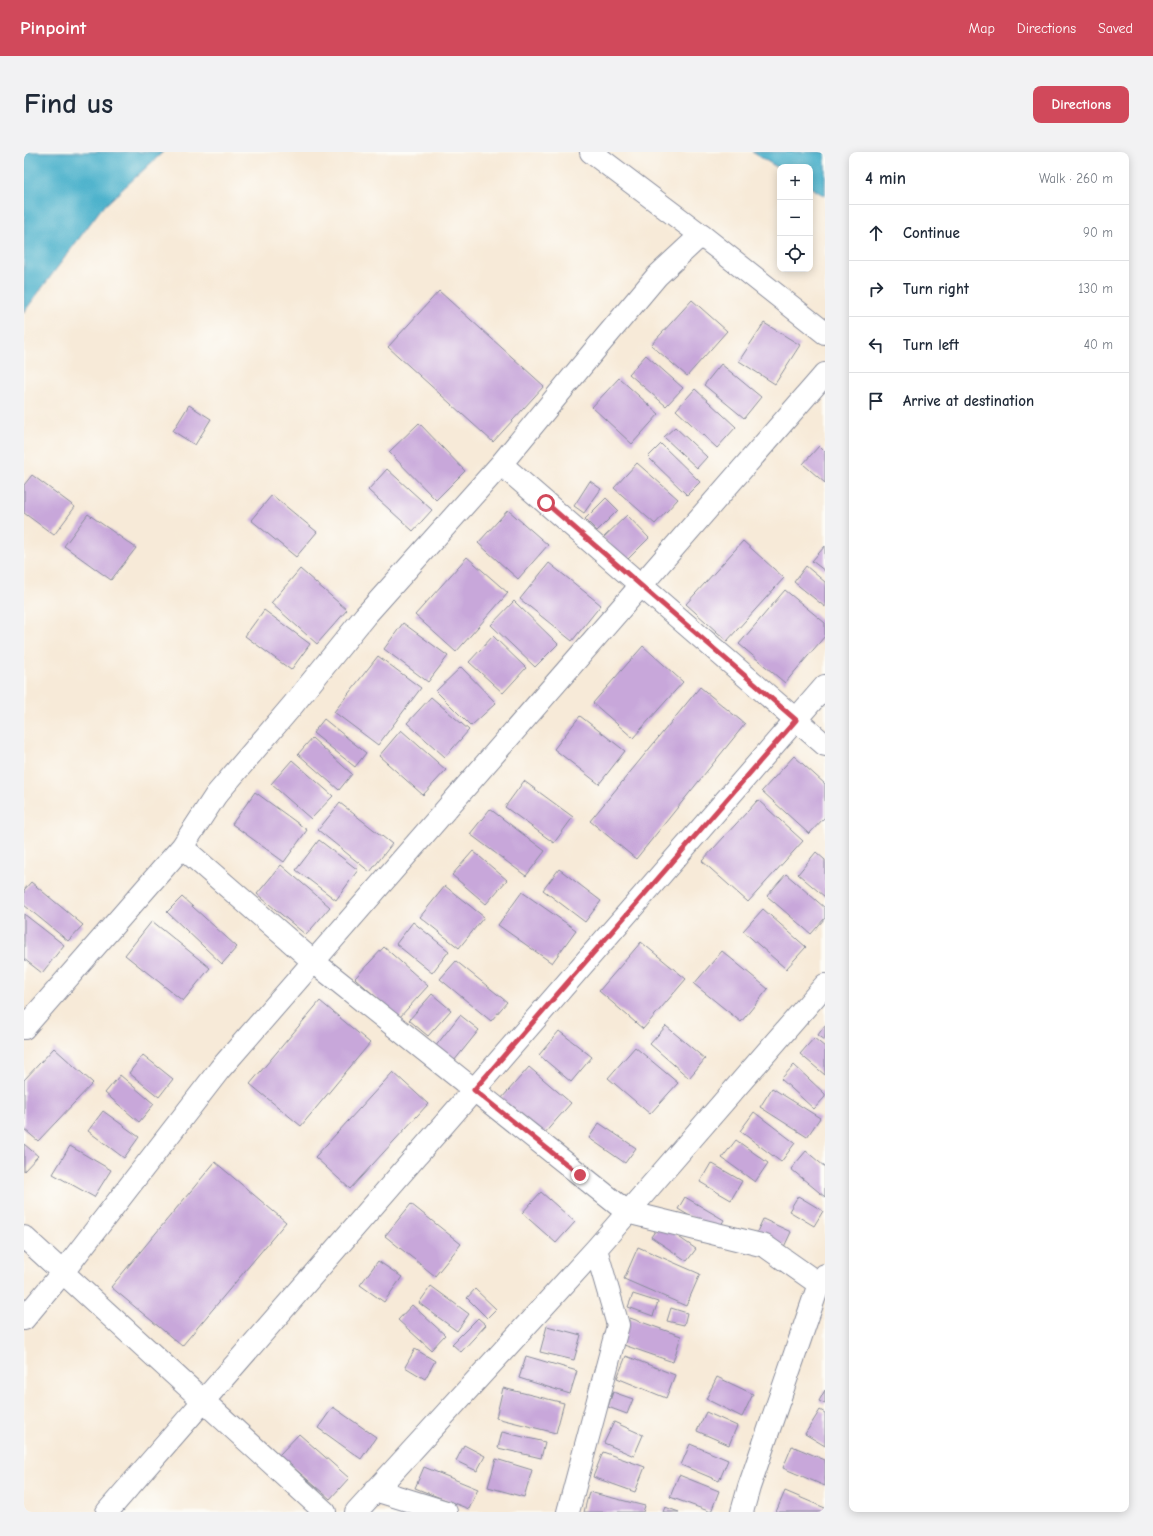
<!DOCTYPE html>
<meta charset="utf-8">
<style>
body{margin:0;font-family:"Comic Neue",sans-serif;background:#f2f2f3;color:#1f2937}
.controls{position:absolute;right:12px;top:12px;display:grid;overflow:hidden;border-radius:8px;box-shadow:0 2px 10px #0003}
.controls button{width:36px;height:36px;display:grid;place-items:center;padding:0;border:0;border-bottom:1px solid #e0e1e3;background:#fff;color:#1f2937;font:20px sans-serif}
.stop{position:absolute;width:12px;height:12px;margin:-9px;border:3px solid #d1495b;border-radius:50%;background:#fff}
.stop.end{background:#d1495b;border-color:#fff;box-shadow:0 1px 4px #0008}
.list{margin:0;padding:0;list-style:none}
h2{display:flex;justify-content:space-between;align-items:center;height:52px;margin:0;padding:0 16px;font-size:17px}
h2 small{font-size:13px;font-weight:400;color:#747a83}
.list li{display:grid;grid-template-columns:26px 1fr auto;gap:12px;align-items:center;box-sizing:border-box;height:56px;padding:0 16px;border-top:1px solid #e0e1e3}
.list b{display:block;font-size:15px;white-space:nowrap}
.list em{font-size:13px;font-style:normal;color:#747a83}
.icon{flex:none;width:22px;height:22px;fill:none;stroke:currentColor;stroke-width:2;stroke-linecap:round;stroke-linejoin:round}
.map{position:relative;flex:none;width:801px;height:1360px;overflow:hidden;border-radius:8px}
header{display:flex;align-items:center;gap:24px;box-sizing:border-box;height:56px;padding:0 20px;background:#d1495b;color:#fff}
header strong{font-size:19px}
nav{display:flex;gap:22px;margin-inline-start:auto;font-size:14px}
.intro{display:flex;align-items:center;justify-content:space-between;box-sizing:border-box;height:96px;padding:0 24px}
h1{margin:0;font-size:28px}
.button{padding:10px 18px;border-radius:8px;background:#d1495b;color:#fff;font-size:14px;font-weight:700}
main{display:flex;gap:24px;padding:0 24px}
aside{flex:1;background:#fff;border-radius:8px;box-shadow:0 2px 10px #0003}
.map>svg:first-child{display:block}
.water{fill:#4db2cc;stroke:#347095}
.building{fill:#c8a7da}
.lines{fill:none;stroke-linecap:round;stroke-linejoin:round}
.street-casing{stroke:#898c9b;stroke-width:24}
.street{stroke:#fff;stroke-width:22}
.route{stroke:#d1495b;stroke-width:5}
</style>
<header>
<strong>Pinpoint</strong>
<nav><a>Map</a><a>Directions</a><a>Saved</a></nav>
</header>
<div class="intro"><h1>Find us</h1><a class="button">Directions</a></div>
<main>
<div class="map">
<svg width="801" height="1360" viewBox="0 0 801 1360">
<rect width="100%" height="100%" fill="#fdfcf7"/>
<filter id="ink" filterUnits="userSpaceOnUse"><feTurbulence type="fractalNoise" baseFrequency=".025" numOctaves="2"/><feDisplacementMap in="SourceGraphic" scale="8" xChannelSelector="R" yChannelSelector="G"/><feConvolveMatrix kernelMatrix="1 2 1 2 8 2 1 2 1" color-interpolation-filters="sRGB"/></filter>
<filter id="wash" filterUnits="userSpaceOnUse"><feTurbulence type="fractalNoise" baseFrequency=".012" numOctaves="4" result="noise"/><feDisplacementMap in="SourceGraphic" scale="16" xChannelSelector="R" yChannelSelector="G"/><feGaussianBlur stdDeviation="0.9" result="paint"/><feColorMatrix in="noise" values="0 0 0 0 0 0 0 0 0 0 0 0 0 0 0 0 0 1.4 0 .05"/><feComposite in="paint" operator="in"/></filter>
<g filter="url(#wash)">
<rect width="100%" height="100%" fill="#f7ead8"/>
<path class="water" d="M0 0H139L77 57 0 160Z
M728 0H801V44L786 35V15H756V17Z"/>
<g id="blocks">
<path class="building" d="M415 139 520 234 469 290 364 195Z
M668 148 703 179 663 224 627 193Z
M740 171 776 193 751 232 715 209Z
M622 203 659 236 642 254 605 222Z
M697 212 737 245 720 266 680 233Z
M595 226 635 262 608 292 568 255Z
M671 237 712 275 693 296 652 258Z
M165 253 187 267 171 293 149 279Z
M395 271 441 319 412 348 365 300Z
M651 275 683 305 673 316 640 285Z
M637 292 676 330 663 343 624 305Z
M795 294 801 300V331L779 312Z
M613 311 654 347 631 372 590 336Z
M363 317 408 358 389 379 344 338Z
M8 323 51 355 30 383 0 361V333Z
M566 329 577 337 560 361 550 354Z
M248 343 293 380 272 405 227 368Z
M582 346 594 358 573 379 561 367Z
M484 358 524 393 494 427 454 391Z
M64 362 112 396 87 428 40 394Z
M603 363 625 386 602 409 579 386Z
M719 389 760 426 703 489 662 452Z
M801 394V419L788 409Z
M443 405 484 441 432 500 391 463Z
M525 411 577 453 548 489 496 447Z
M782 414 801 430V455L770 430Z
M276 417 323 458 293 492 247 451Z
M761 438 801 471V484L761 531 715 492Z
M490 449 534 492 511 515 467 473Z
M240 458 286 492 267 518 221 484Z
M379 471 424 504 404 530 360 497Z
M469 484 502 516 479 541 445 510Z
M619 494 659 530 609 586 569 551Z
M354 504 397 536 354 593 310 560Z
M437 515 472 551 447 574 412 539Z
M676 535 721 572 612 707 566 669Z
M407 545 445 578 421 605 383 571Z
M556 564 601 599 575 632 530 597Z
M300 567 342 601 331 615 289 581Z
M377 578 422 618 399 643 355 604Z
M288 586 328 622 315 638 274 602Z
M770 604 801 632V665L785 682 738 639Z
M268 608 309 644 287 667 247 632Z
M500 629 549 665 530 691 481 655Z
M231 640 283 678 260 710 208 672Z
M734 648 779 689 724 750 678 709Z
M316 651 368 692 346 720 294 678Z
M466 657 521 699 502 724 446 682Z
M295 688 334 718 312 748 272 718Z
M449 699 483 728 462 752 428 723Z
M792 700 801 708V745L774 722Z
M257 713 306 755 282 783 233 742Z
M535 717 577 749 561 770 519 738Z
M762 722 801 756V766L787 782 743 744Z
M7 730 59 773 44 789 0 753V738Z
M421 734 460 765 435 796 396 765Z
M498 740 552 778 528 811 474 773Z
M158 745 213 795 198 812 143 760Z
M739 757 782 795 762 817 719 779Z
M0 762 40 793 18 821 0 807Z
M128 769 186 816 159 849 101 803Z
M389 770 425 799 408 821 372 792Z
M617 790 662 827 619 877 575 839Z
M360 795 404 834 375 866 331 826Z
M698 799 744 837 717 870 670 832Z
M432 809 483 850 467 869 416 827Z
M408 842 427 858 404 884 385 868Z
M296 849 346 891 277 974 226 932Z
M436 863 455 878 430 909 411 895Z
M801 873V888L794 883Z
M642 874 681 907 665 926 626 892Z
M535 879 568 905 547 930 515 903Z
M790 886 801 895V923L776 902Z
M611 895 654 931 626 962 584 926Z
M30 896 69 931 14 989 0 977V928Z
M119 903 149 927 135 945 105 921Z
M770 913 801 942V945L790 957 757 927Z
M505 915 547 951 519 983 477 947Z
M369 920 404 952 326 1037 291 1005Z
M96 923 130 952 115 970 81 941Z
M748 936 796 966 783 985 736 955Z
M79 959 115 985 100 1006 64 979Z
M730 960 771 991 757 1010 716 979Z
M575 971 612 996 601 1011 565 986Z
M712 988 744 1011 731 1030 698 1006Z
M0 992 14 1004 0 1019Z
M46 994 87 1018 70 1045 29 1022Z
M782 999 801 1015V1045L767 1017Z
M191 1010 262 1070 158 1194 87 1135Z
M687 1011 718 1029 707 1048 676 1030Z
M517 1040 551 1070 532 1091 498 1061Z
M774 1044 799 1059 790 1074 765 1059Z
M661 1045 700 1068 693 1080 654 1057Z
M387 1052 437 1092 411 1124 361 1084Z
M739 1067 767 1080 760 1095 732 1082Z
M636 1072 672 1097 663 1109 627 1085Z
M614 1095 676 1122 662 1154 600 1127Z
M354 1109 378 1125 360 1150 336 1133Z
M407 1134 445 1162 433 1179 395 1151Z
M451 1137 472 1157 463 1166 443 1146Z
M609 1142 634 1150 629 1164 604 1155Z
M388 1153 421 1183 407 1198 374 1168Z
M647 1156 663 1161 660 1173 643 1169Z
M454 1166 462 1173 437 1200 428 1192Z
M606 1166 657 1184 649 1210 597 1192Z
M523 1174 557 1183 550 1208 516 1200Z
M391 1197 411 1209 401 1227 381 1215Z
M502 1204 553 1219 546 1242 495 1226Z
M602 1204 651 1223 642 1246 593 1226Z
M693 1225 729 1242 718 1265 682 1247Z
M479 1236 540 1251 532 1281 472 1266Z
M801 1238V1252L795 1249Z
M589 1240 609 1247 603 1262 584 1255Z
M309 1255 352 1285 337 1307 294 1276Z
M796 1258 801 1261V1294L781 1282Z
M682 1260 713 1274 705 1293 673 1279Z
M590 1270 619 1283 610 1304 580 1291Z
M478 1280 521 1290 517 1306 474 1296Z
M275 1282 325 1326 306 1347 255 1303Z
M666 1292 704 1308 695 1329 657 1313Z
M440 1293 461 1304 453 1319 432 1309Z
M768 1294 801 1308V1334L759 1316Z
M579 1300 621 1315 611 1340 569 1325Z
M472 1307 508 1318 500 1345 464 1335Z
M400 1315 454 1337 445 1357 391 1336Z
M655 1323 695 1339 687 1360 646 1345Z
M761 1339 801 1356 799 1360H752Z
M565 1340 621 1354 619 1360H560Z
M641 1355 655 1360H639Z"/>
</g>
</g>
<g filter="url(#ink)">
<use href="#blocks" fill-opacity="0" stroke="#898c9b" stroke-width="1"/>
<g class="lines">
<defs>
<path id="street" d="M567 0 677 83 801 181
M477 312 801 593
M158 695 290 810 603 1060 741 1094 795 1132
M0 876 158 695 192 643 268 554 341 464 477 312 570 199 633 124 677 83
M0 1085 301 1360
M0 1167 39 1120 196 917 801 222
M351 1338 422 1360
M83 1360 801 534
M332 1360 572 1097 801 833
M544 1360 594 1173 572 1097
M718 1360 725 1335 795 1132 801 1123"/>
</defs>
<use href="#street" class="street-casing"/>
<use href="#street" class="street"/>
</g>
</g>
<g class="lines" filter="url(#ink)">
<path class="route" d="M522 351 772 568 450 938 556 1023"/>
</g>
</svg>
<div class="controls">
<button>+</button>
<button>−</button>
<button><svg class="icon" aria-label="locate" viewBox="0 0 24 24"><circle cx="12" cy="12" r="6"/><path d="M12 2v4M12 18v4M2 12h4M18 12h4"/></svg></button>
</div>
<div class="stop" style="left:522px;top:351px"></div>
<div class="stop end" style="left:556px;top:1023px"></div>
</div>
<aside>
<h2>4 min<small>Walk · 260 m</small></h2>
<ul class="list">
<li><svg class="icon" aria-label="ahead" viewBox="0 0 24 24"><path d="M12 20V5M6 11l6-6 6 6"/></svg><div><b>Continue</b></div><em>90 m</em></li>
<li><svg class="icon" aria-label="right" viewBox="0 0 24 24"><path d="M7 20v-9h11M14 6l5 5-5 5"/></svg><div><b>Turn right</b></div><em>130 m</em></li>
<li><svg class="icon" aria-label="left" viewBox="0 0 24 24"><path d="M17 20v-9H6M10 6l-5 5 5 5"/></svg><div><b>Turn left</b></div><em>40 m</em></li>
<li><svg class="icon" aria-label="arrive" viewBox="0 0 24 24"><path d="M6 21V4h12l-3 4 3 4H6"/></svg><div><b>Arrive at destination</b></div></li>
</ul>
</aside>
</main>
